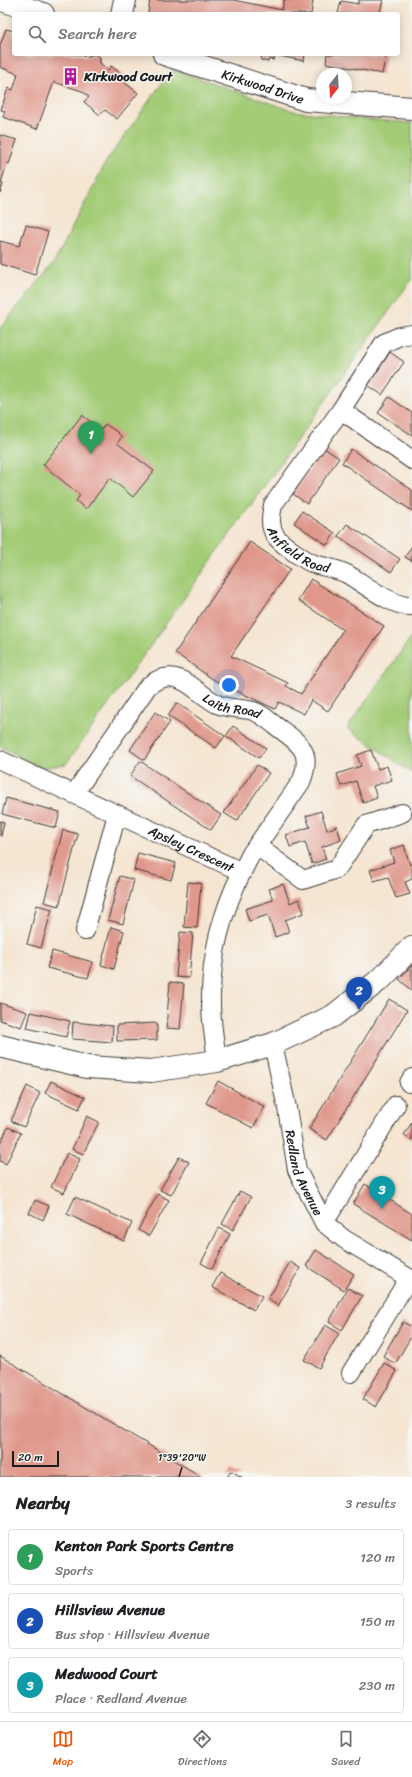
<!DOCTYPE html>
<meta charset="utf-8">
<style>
body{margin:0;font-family:Sriracha,sans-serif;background:#f2f2f2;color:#202124}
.compass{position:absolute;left:316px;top:68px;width:36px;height:36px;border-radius:50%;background:#fff;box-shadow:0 2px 10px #0003;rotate:197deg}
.scale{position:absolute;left:12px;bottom:10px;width:47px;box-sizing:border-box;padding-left:4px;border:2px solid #1c1c1c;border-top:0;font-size:11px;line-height:14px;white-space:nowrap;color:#1c1c1c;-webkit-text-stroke:3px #f6f6f2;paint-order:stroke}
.you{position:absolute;left:229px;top:685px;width:14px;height:14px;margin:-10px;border:3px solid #fff;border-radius:50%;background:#1a73e8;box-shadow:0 0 0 6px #1a73e833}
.badge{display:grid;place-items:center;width:26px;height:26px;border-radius:50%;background:#ea580c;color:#fff;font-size:13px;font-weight:700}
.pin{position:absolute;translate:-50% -33px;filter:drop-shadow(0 1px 2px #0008)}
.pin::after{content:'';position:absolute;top:21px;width:14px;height:12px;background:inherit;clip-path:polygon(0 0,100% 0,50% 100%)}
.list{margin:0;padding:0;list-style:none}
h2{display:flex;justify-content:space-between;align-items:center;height:52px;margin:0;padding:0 16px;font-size:17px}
h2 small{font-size:13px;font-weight:400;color:#757577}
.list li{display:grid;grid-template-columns:26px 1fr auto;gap:12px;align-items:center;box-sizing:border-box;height:56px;margin:0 8px 8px;padding:0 8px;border:1px solid #e0e0e0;border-radius:4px}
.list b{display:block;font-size:15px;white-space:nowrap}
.list p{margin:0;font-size:13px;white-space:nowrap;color:#757577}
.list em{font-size:13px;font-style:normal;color:#757577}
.icon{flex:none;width:22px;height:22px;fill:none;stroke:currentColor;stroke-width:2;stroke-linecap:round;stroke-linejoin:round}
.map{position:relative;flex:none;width:412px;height:1477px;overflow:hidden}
.search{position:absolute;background:#fff;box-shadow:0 2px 10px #0003;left:12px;right:12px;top:12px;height:44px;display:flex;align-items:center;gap:10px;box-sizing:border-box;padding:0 14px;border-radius:4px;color:#757577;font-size:15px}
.sheet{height:244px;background:#fff}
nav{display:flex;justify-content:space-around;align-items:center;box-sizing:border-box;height:56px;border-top:1px solid #e0e0e0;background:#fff;font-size:11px;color:#757577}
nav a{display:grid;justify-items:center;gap:2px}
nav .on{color:#ea580c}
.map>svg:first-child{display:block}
.green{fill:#a3cc77;stroke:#60744a}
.building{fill:#e0988c}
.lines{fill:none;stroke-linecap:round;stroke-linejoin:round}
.street-casing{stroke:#3d3a37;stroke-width:20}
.secondary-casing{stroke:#3d3a37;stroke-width:24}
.street{stroke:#fff;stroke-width:18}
.secondary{stroke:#fff;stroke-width:22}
.ticks{fill:none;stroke:#1c1c1c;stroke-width:1.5}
.labels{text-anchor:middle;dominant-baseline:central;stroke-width:3;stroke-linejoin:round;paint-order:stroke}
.poi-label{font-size:13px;font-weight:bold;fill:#1c1c1c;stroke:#f6f6f2;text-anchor:start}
.street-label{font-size:13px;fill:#1c1c1c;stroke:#f6f6f2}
.ticks-label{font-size:10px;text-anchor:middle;fill:#1c1c1c;stroke:#f6f6f2;stroke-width:3;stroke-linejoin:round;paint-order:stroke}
</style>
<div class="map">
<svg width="412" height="1477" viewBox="0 0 412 1477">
<rect width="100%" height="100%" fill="#f6f6f2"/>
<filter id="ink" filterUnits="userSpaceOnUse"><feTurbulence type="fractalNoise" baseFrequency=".025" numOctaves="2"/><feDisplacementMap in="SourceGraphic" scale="8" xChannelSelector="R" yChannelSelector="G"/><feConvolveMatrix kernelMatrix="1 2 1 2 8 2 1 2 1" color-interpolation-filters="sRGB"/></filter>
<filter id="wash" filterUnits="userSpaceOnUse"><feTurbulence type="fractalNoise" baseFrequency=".012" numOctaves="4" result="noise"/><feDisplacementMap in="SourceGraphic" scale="16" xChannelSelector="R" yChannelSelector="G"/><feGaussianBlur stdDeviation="0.9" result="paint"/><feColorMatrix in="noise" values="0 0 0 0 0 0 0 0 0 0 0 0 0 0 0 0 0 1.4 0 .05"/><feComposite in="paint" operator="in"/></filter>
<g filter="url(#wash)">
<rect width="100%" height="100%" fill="#f5e5d1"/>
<path class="green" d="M172 69 294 111 364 119 412 123V279L66 764 41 768 0 746V328L54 263 107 160Z
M412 636V773L347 728Z"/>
<g id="blocks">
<path class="building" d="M150 0H233L282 10 284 0H313L311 14H148Z
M359 0H383L380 12 388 14H338L341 1 358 4Z
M6 29 14 31V54H79L87 57 94 54 100 57V63L108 70 111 66 128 79 125 83 138 93 117 119 105 110 100 115 84 102 89 97 82 91 54 82 37 129 3 117 5 111 1 110 8 88 13 90 18 74 0 67V45Z
M262 54H305L304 61 275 55 274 60 269 59 268 62 261 60Z
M327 54H386L382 74 326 63Z
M0 135 17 140 9 164 7 163 1 183 3 184 0 193Z
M26 225 48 232 35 275 0 264V241L19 246Z
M390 352 404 362 382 395 368 385Z
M389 397 412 413V435L378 413Z
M82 415 101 430 105 424 117 432 122 437 117 443 154 471 133 497 110 478 86 509 76 501 80 495 43 465Z
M324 448 339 458 307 504 293 494Z
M351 449 412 490V511L342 463Z
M302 511 335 533 327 545 294 523Z
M347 524 400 559 391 572 338 536Z
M250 542 290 569 231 656 288 683 286 686 301 694 343 630 298 600 311 579 384 626 328 711 311 700 304 714 279 702 275 709 214 680 175 653Z
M412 546V561L405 557Z
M177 703 225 736 216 748 168 716Z
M155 712 170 722 144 760 130 750Z
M233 726 266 748 259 758 226 736Z
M371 750 378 769 387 766 392 780 373 786 377 798 363 803 356 781 341 786 337 774 361 766 357 755Z
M140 761 221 815 211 830 130 776Z
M257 765 269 773 237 821 224 813Z
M6 798 60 812 56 828 2 814Z
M321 811 327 830 337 826 341 840 322 847 326 859 312 864 305 842 290 847 286 835 310 827 306 816Z
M0 821 4 822 1 836H0Z
M63 830 78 834 59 906 44 902Z
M404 845 410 865 412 864V879L405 882 410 894 396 898 388 877 374 881 370 870 394 862 390 850Z
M138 853 176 863 171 880 134 870Z
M120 876 134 880 123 924 108 920Z
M188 882 201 883 197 928 184 927Z
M283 884 290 903 299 899 304 913 285 920 289 932 275 937 268 915 249 921 245 909 273 900 269 889Z
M37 905 52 909 41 948 27 944Z
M111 927 124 931 114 969 101 965Z
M180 932 193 933 189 978 176 977Z
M52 951 93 962 88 978 47 968Z
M412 965V991L399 979Z
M170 982 184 984 180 1029 166 1028Z
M389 999 407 1010 327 1140 309 1129Z
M0 1003 27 1012 21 1027 0 1020Z
M31 1012 70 1021 66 1037 27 1028Z
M73 1022 113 1026 112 1042 72 1039Z
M157 1023V1040L117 1041V1025Z
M51 1081 85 1097 79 1109 45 1093Z
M218 1081 265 1107 253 1128 206 1103Z
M27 1086 40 1093 24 1127 11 1121Z
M87 1116 99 1122 83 1154 72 1149Z
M412 1122V1140L404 1135Z
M8 1127 21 1133 6 1164 0 1161V1144Z
M67 1153 80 1159 64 1193 51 1187Z
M179 1157 189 1162 171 1195 160 1190Z
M365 1184 412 1214V1240L353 1204Z
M240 1191 251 1197 233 1230 222 1224Z
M158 1194 169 1200 149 1236 138 1230Z
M75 1197 132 1223 124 1241 67 1214Z
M35 1200 49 1206 43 1220 29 1213Z
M219 1228 230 1234 212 1269 201 1263Z
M316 1250 354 1274 344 1290 306 1266Z
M290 1262 300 1268 278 1306 268 1299Z
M220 1273 262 1296 254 1310 212 1287Z
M348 1288 362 1296 342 1330 329 1322Z
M403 1322 412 1327V1335L395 1364 383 1356Z
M325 1325 339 1333 319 1368 304 1360Z
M0 1356 202 1477H0Z
M384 1363 397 1371 376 1407 363 1399Z
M231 1471 242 1477H227Z"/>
</g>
</g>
<g filter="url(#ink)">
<use href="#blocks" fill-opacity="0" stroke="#3d3a37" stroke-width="1"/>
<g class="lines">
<defs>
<g id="street">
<path d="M412 334 400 336 384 343 341 410 412 460"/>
<path id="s1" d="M341 410 273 505C271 515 269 526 275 535 279 543 306 561 314 564 325 567 337 569 347 574 363 583 394 608 412 606"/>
<path id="s2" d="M0 760 242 872C221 914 210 956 211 1004 211 1022 215 1042 217 1061"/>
<path id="s3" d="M74 794 148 686C177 663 193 691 217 704 227 709 242 708 253 711 261 713 269 721 276 726 299 743 314 751 301 782L251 854 242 872"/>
<path d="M257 846 303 880 337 869 366 825 402 813"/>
<path d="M85 931 117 814"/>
<path id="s4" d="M273 1044 287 1108 297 1170 324 1223 344 1239 412 1280"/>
<path d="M409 1083 412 1078"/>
<path d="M324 1223 396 1105"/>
<path d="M351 1373 409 1278"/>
</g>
<g id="secondary">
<path d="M2 0 43 14"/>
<path d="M122 14 125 0"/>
<path id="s5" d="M164 54 306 100 412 108"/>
<path d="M0 1046 87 1067 151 1071 217 1061 273 1044 333 1016 382 978 412 947"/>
</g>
</defs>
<use href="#street" class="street-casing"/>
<use href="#secondary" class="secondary-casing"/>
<use href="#street" class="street"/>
<use href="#secondary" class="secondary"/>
</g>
</g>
<path class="ticks" d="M179 1477 182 1467"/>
<defs>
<symbol id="building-bare" viewBox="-9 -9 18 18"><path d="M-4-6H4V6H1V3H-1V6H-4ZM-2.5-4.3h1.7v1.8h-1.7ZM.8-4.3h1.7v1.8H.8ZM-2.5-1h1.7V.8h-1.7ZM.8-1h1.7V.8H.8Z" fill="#b5179e" stroke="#f6f6f2" stroke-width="2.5" paint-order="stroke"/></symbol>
</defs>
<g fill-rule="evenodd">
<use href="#building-bare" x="58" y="64" width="25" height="25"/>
</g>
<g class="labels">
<g class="poi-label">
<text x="84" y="76">Kirkwood Court</text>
</g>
<g class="street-label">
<text stroke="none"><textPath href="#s5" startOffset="104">Kirkwood Drive</textPath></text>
<text stroke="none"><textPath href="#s1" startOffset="176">Anfield Road</textPath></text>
<text stroke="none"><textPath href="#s3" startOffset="225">Laith Road</textPath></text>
<text stroke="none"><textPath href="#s2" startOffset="211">Apsley Crescent</textPath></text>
<text stroke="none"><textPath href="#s4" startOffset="133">Redland Avenue</textPath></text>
</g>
</g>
<g class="ticks-label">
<text x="182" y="1461">1°39'20"W</text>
</g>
</svg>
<svg class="compass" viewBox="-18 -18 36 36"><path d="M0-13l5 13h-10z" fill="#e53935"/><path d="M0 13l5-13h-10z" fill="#757577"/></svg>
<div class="scale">20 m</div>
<div class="you"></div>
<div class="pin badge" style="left:91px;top:454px;background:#2e9e5b">1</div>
<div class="pin badge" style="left:359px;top:1010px;background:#1a4fb4">2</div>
<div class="pin badge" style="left:382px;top:1209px;background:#0f9aa8">3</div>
<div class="search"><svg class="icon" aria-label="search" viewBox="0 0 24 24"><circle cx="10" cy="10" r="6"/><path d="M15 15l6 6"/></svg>Search here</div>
</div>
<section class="sheet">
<h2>Nearby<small>3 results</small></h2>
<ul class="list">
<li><span class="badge" style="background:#2e9e5b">1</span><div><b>Kenton Park Sports Centre</b><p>Sports</p></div><em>120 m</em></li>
<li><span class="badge" style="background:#1a4fb4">2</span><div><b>Hillsview Avenue</b><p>Bus stop · Hillsview Avenue</p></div><em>150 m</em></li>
<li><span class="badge" style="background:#0f9aa8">3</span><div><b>Medwood Court</b><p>Place · Redland Avenue</p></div><em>230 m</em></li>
</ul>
</section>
<nav>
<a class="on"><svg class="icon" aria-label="map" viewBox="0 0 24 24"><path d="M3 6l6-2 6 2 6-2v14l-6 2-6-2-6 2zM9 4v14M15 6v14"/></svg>Map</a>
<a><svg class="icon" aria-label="directions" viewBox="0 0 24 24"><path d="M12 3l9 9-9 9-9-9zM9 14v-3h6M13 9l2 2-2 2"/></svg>Directions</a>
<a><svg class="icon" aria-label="saved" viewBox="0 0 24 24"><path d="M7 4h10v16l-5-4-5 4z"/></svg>Saved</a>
</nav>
